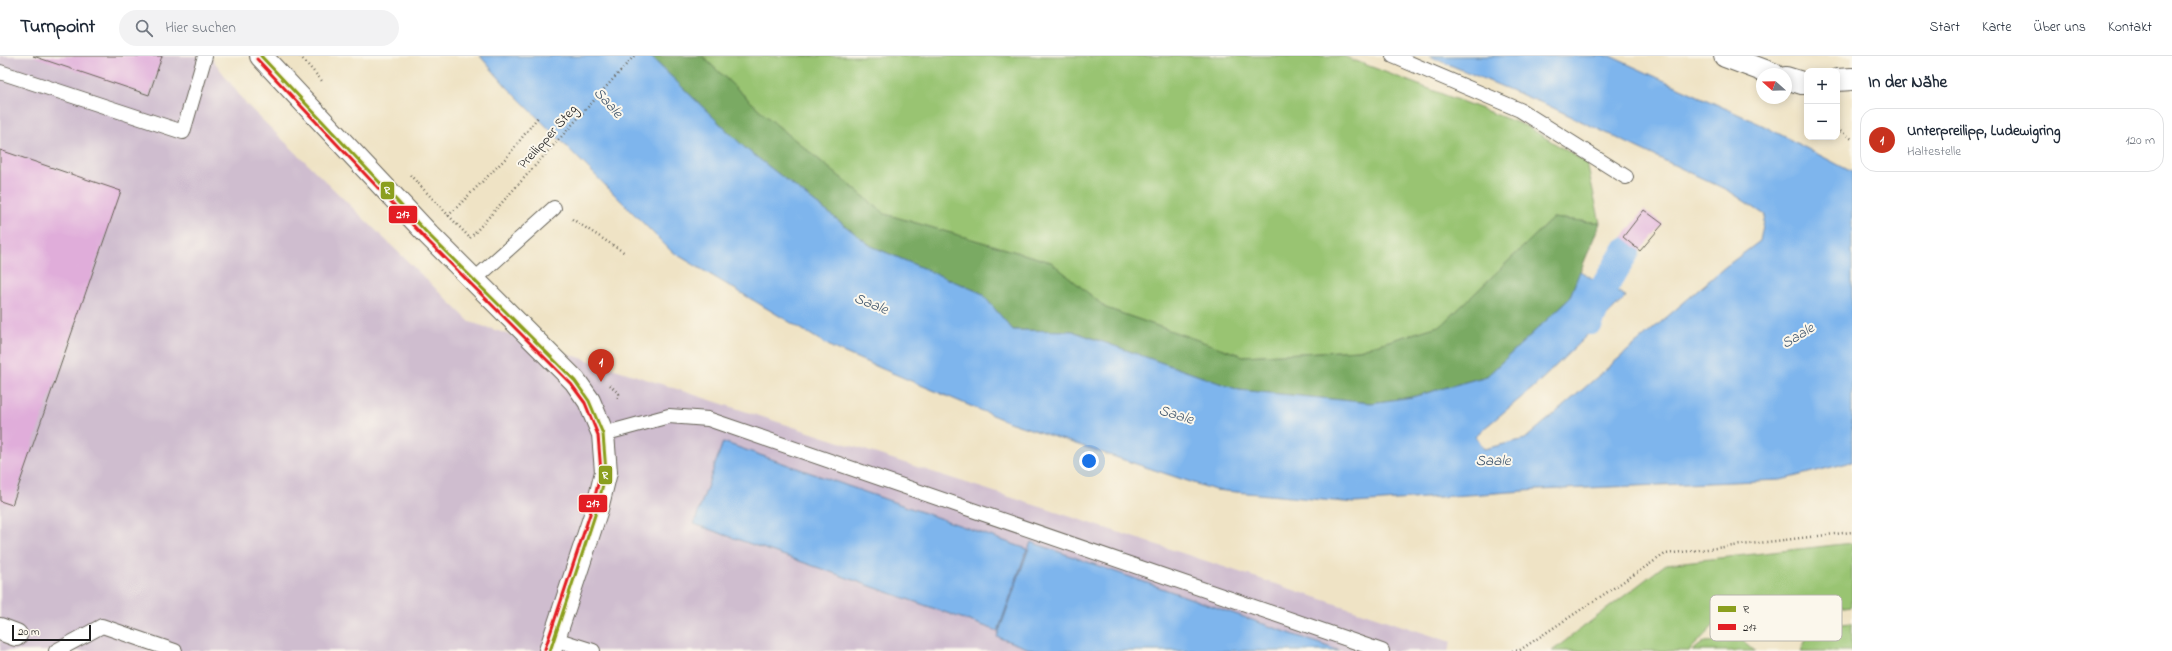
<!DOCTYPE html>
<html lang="de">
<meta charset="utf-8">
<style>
body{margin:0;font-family:"Indie Flower",sans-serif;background:#f2f2f3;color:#1f2937}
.controls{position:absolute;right:12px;top:12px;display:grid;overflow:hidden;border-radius:8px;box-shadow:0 2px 10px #0003}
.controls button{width:36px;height:36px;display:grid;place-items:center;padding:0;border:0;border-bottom:1px solid #e0e1e3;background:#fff;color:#1f2937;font:20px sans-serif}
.compass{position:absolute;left:1756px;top:12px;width:36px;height:36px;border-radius:50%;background:#fff;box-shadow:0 2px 10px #0003;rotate:290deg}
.scale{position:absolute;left:12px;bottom:10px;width:79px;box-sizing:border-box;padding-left:4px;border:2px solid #1c1c1c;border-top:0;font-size:11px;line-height:14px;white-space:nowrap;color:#1c1c1c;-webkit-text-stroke:3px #fbf7ec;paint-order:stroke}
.you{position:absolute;left:1089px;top:405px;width:14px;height:14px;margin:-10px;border:3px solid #fff;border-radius:50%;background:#1a73e8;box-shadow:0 0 0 6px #1a73e833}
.badge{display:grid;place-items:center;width:26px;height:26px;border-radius:50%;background:#c8321e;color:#fff;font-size:13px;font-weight:700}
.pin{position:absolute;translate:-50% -33px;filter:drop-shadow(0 1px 2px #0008)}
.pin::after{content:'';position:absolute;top:21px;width:14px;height:12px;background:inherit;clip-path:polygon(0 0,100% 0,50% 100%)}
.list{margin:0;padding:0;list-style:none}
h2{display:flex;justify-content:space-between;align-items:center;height:52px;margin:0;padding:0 16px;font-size:17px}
h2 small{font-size:13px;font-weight:400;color:#747a83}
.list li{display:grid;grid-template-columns:26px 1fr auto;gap:12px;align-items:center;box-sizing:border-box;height:64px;margin:0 8px 8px;padding:0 8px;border:1px solid #e0e1e3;border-radius:16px}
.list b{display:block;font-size:15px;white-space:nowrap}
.list p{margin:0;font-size:13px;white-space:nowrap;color:#747a83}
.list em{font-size:13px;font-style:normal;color:#747a83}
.icon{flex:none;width:22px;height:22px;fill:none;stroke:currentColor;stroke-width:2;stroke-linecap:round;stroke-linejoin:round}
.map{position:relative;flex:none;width:1852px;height:595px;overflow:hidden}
header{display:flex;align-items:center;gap:24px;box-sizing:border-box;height:56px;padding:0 20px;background:#fff;border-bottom:1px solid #e0e1e3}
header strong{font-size:19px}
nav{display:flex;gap:22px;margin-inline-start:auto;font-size:14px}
.search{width:280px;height:36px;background:#f2f2f3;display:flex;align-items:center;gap:10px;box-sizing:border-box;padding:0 14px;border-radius:22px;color:#747a83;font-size:15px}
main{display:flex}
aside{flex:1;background:#fff}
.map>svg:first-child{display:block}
.industrial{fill:#cfbdcf}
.green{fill:#99c472;stroke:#5a7047}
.forest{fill:#7aaa64;stroke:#4b6340}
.water{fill:#7eb5ed;stroke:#4d6884}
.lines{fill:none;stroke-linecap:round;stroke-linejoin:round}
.canal{stroke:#7eb5ed;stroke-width:28}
.building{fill:#e0adda}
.lane-casing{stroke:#666257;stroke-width:16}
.street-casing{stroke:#666257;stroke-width:24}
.path{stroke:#666257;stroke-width:2.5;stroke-dasharray:1 3;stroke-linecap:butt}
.lane{stroke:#fff;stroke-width:14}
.street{stroke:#fff;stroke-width:22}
.bus-1-casing{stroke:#fbf7ec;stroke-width:6}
.bus-2-casing{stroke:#fbf7ec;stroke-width:6}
.bus-1{stroke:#8b9f1e;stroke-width:3}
.bus-2{stroke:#e31e24;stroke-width:3}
.labels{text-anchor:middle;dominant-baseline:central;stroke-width:4;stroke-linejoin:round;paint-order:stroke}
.street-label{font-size:14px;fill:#1c1c1c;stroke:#fbf7ec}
.water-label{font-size:15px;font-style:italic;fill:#435970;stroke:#fbf7ec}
.key{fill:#fbf7ec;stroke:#b8b5ae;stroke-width:1}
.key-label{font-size:11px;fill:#1c1c1c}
.line-badge{stroke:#fbf7ec;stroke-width:1.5}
.badge-label{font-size:11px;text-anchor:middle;font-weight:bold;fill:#fff}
</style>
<header>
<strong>Turnpoint</strong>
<div class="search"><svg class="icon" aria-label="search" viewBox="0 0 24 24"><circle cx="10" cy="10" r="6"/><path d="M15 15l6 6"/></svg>Hier suchen</div>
<nav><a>Start</a><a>Karte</a><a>Über uns</a><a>Kontakt</a></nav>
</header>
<main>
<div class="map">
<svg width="1852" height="595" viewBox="0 0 1852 595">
<rect width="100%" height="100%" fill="#fbf7ec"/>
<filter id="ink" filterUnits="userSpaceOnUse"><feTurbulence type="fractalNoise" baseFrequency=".025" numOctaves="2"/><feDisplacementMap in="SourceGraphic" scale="8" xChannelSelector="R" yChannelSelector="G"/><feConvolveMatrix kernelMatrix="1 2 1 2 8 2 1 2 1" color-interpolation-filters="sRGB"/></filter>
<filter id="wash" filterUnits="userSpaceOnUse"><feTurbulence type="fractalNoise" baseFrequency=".012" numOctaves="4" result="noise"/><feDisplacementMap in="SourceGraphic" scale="16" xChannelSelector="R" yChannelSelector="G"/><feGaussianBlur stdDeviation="0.9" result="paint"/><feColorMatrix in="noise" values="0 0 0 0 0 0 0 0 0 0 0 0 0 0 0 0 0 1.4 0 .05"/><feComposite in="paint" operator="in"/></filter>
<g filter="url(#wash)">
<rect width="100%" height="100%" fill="#efe3c5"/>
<path class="industrial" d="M0 0H210L246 48 470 266 1179 496 1451 586 1448 595H0Z"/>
<path class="green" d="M702 0H1343L1526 70 1587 107 1600 167 1553 162 1442 269 1359 294 1243 300 1106 252 1051 206 885 158 766 60Z
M1852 487V550L1717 566 1689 595H1552L1666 508Z
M1852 567V595H1801L1808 579 1831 569Z
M1742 584 1755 595H1692L1704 586Z"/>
<path class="forest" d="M650 0H702L766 60 885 158 1051 206 1106 252 1243 300 1359 294 1442 269 1553 162 1600 167 1569 243 1487 320 1412 341 1371 347 1239 334 1072 275 1013 274 981 237 871 190 745 92Z"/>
<path class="water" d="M480 0H650L745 92 871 190 981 237 1013 274 1072 275 1239 334 1371 347 1412 341 1487 320 1569 243 1580 215 1605 230 1618 235 1626 241 1534 331 1475 380 1484 393 1525 383 1725 211 1760 185 1765 159 1729 135 1547 49 1428 0H1610L1762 69 1852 116V406L1781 424 1538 434 1355 447 1215 434 1006 365 833 292 671 195 507 31Z
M723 386 1027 493 998 575 694 468Z
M1031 486 1340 595H1035L997 581Z"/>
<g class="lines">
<path class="canal" d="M1590 265 1605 230 1626 195"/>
</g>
<g id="blocks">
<path class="building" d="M33 0H162L149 39Z
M0 94 121 135 12 449 0 445Z
M1644 154 1663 168 1640 195 1623 181Z"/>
</g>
</g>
<g filter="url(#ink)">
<use href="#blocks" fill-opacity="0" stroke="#666257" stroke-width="1"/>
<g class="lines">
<defs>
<path id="lane" d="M1393 0 1520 54 1626 121
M0 16 183 76 205 0
M474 224 554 152
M603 378 669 360 708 363 1382 595
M555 583 593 595
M56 595 102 570 175 595"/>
<path id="street" d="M261 0 429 179 575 325 589 345 603 378 606 416 597 453 550 595
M1725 0 1773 18
M1786 22 1802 27H1807
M1837 24 1852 23
M0 573 16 579"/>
</defs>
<use href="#lane" class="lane-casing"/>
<use href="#street" class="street-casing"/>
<path class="path" d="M300 0 322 25
M1837 73 1852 83
M410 119 469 181
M448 160 507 101 538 61
M572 163 625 197
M470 182 634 0
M610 329 619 338 617 344
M1512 595 1520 594 1665 498 1852 476"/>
<use href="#lane" class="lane"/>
<use href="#street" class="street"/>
<defs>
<path id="bus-1" d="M261 0 429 179 575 325 589 345 603 378 606 416 597 453 550 595"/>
<path id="bus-2" d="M257 3 425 182 571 328 585 347 598 379 601 416 592 452 545 593"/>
</defs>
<use href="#bus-1" class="bus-1-casing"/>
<use href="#bus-2" class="bus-2-casing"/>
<use href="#bus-1" class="bus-1"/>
<use href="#bus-2" class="bus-2"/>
</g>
</g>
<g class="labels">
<g class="street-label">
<text transform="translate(548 81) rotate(-48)">Preilipper Steg</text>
</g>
<g class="water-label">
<text transform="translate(608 47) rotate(48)">Saale</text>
<text transform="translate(871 248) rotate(22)">Saale</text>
<text transform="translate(1798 280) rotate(-31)">Saale</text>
<text transform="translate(1176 359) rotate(17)">Saale</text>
<text x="1493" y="405">Saale</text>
</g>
</g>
<rect x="1710" y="539" width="132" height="46" rx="6" class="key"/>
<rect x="1718" y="550" width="18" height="6" fill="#8b9f1e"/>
<rect x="1718" y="568" width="18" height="6" fill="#e31e24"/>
<g class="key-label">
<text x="1743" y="557">R</text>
<text x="1743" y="575">217</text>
</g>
<g class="line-badge">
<rect x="380" y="125" width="15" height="19" rx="4" fill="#8b9f1e"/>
<rect x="388" y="149" width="30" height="19" rx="4" fill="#e31e24"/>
<rect x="598" y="409" width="15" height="20" rx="4" fill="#8b9f1e"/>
<rect x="578" y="438" width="30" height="19" rx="4" fill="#e31e24"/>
</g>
<g class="badge-label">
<text x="387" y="138">R</text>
<text x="403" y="162">217</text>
<text x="605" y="423">R</text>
<text x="593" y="451">217</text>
</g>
</svg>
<div class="controls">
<button>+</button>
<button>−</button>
</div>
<svg class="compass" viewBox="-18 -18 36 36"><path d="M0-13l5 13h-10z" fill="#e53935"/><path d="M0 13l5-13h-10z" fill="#747a83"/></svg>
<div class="scale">20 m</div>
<div class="you"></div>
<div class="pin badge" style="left:601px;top:326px">1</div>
</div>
<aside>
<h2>In der Nähe<small></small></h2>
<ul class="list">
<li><span class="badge">1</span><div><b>Unterpreilipp, Ludewigring</b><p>Haltestelle</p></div><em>120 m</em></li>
</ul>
</aside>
</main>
